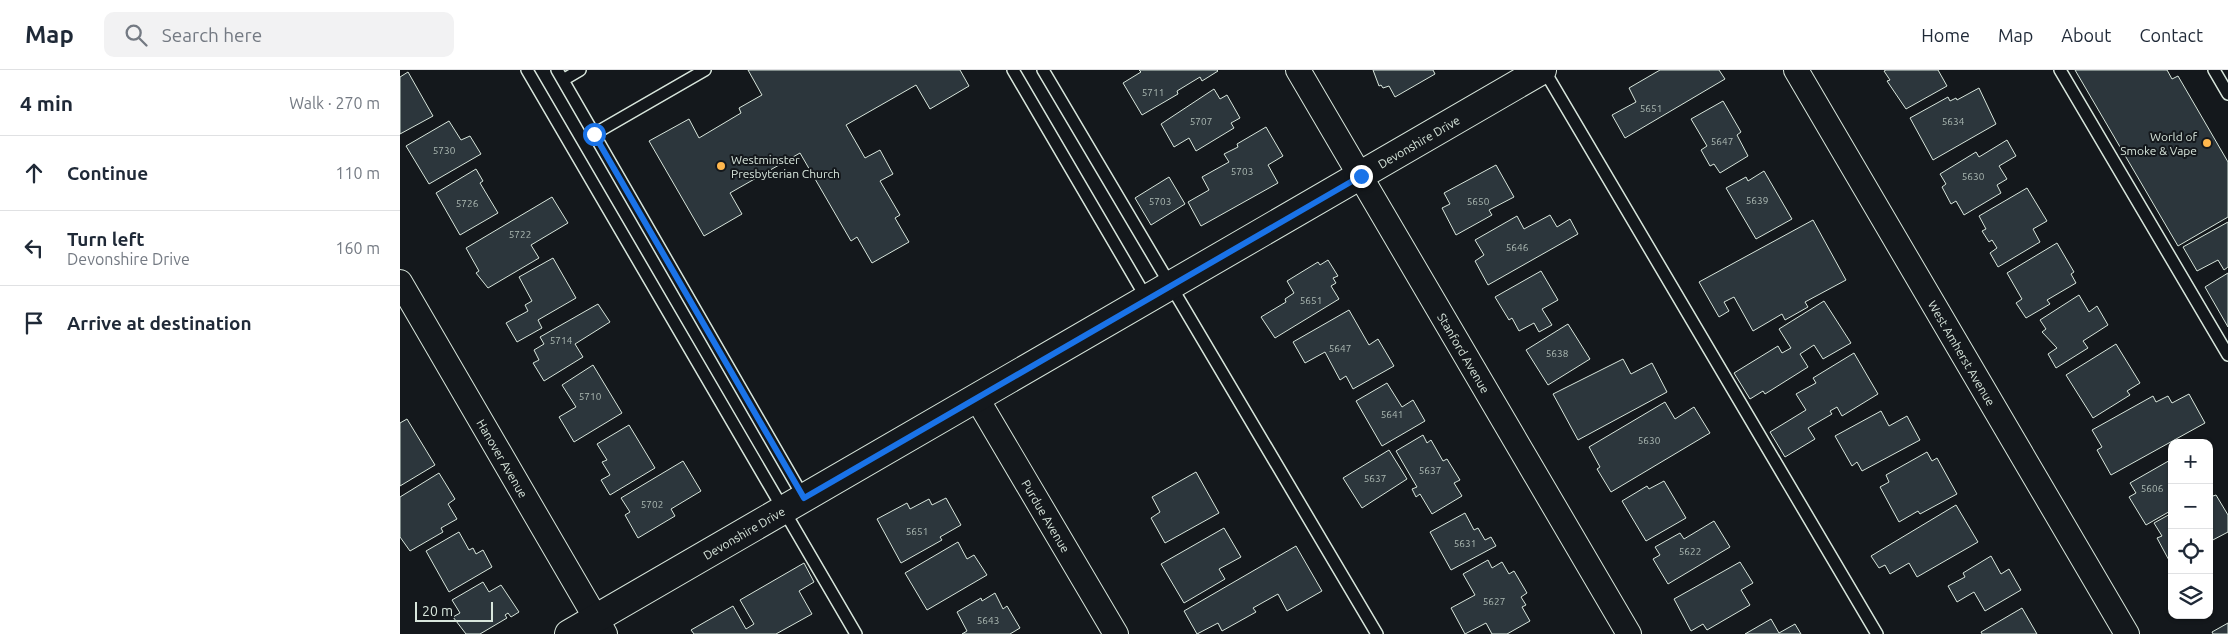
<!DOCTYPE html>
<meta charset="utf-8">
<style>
body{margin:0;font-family:Ubuntu,sans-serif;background:#f2f2f3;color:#1f2937}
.controls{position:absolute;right:15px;bottom:15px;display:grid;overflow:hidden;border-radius:10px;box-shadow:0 1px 4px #0004}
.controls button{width:45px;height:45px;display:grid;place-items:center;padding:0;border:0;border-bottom:1px solid #e0e1e3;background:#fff;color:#1f2937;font:25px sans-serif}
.scale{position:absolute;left:15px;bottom:12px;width:78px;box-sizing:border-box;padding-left:5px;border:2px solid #d8e6dc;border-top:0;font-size:14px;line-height:18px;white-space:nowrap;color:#d8e6dc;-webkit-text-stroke:4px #14181c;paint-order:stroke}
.stop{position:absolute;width:15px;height:15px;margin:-11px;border:4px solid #1a73e8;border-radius:50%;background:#fff}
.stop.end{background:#1a73e8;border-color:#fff;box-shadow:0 1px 5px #0008}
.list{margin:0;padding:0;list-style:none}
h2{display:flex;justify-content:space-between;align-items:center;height:65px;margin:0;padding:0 20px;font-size:21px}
h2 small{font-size:16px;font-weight:400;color:#747a83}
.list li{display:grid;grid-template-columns:32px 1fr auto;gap:15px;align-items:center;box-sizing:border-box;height:75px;padding:0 20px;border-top:1px solid #e0e1e3}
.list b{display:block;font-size:19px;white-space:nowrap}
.list p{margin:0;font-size:16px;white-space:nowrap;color:#747a83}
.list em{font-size:16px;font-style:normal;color:#747a83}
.icon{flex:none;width:28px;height:28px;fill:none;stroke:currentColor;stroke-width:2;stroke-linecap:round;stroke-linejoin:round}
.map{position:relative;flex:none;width:1828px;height:564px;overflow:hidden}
header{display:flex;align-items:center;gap:30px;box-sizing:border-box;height:70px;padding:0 25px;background:#fff;border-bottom:1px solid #e0e1e3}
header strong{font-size:24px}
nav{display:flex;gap:28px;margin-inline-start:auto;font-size:18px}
.search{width:350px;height:45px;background:#f2f2f3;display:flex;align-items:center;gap:12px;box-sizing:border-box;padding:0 18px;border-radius:10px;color:#747a83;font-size:19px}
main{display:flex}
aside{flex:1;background:#fff}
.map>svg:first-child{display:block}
.building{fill:#2c363c;stroke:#d8e6dc}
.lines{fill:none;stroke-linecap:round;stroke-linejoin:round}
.lane-casing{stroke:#d8e6dc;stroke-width:14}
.street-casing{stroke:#d8e6dc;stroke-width:26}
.secondary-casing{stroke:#d8e6dc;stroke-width:30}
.lane{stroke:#14181c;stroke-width:11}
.street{stroke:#14181c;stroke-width:24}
.secondary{stroke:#14181c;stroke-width:28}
.route{stroke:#1a73e8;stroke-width:6}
.poi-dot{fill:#ffb74d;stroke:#14181c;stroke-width:2}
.labels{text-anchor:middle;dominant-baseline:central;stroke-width:4;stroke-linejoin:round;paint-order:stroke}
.number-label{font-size:10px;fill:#adbab4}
.poi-label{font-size:12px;fill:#d8e6dc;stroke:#14181c;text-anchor:end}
.street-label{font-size:12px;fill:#d8e6dc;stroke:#14181c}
</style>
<header>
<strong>Map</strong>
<div class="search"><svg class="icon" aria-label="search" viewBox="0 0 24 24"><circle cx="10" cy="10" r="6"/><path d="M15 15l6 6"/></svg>Search here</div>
<nav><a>Home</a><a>Map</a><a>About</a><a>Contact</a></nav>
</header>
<main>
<aside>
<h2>4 min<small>Walk · 270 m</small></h2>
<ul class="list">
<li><svg class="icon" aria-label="ahead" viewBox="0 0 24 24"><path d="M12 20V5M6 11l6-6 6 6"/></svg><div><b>Continue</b></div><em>110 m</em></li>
<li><svg class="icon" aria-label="left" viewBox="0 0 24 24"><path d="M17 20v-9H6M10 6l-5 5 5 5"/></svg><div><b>Turn left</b><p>Devonshire Drive</p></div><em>160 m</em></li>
<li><svg class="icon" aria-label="arrive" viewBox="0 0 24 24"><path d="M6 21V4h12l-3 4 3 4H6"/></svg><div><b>Arrive at destination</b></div></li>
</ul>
</aside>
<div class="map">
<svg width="1828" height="564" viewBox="0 0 1828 564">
<rect width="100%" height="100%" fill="#14181c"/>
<path class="building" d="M348 0H560L569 16 530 39 516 15 446 55 465 88 480 80 493 104 480 111 500 145 495 148 509 172 472 193 457 167 451 171 400 83 330 123 342 144 304 166 249 71 289 49 299 68 341 43 339 38 362 25Z
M739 0H817L818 1 802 11 800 7 777 21 778 24 742 45 723 13 741 2Z
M973 0H1033L1035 4 995 27 989 16 983 18 981 15 979 16Z
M1260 0H1319L1325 9 1225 68 1212 45 1236 32 1229 18Z
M1486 0H1538L1547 16 1506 39 1487 11 1490 10 1484 1Z
M1675 0H1767L1772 9 1778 6 1828 92V147L1778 176Z
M8 2 33 46 0 64V7Z
M1579 18 1596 54 1533 90 1510 48 1548 27 1550 31 1556 28 1557 30Z
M814 19 820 29 827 25 840 48 831 53 834 58 796 81 789 68 774 77 761 54Z
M1323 31 1341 62 1337 65 1348 86 1320 103 1314 94 1310 96 1301 80 1307 76 1291 49Z
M49 51 61 70 70 66 81 84 29 114 6 76Z
M866 57 883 86 868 95 878 113 801 156 788 132 809 120 802 107 829 92 824 84 838 77 837 74Z
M1607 70 1616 86 1599 96 1607 109 1597 115 1601 123 1564 145 1556 131 1551 134 1542 117 1546 114 1540 104 1576 82 1579 87Z
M1096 95 1114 127 1089 140 1092 145 1056 165 1042 138 1050 134 1044 123Z
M76 99 83 111 80 113 98 143 60 165 36 123Z
M1364 101 1392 149 1356 169 1326 118 1346 107 1348 111Z
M769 107 785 134 751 155 735 128Z
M1627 118 1647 151 1633 159 1640 172 1598 197 1590 183 1597 178 1592 170 1589 172 1582 161 1586 159 1579 146Z
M152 127 168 153 131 175 139 188 88 218 76 203 79 201 66 178Z
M1150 145 1157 157 1170 149 1178 164 1088 215 1075 191 1084 185 1075 170 1117 146 1124 159Z
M1413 150 1446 210 1405 232 1408 237 1385 250 1382 244 1353 261 1334 227 1324 232 1329 241 1319 247 1299 212Z
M1828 152V197L1824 200 1818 190 1797 201 1783 177Z
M1657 173 1674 202 1671 204 1676 213 1647 230 1650 234 1626 248 1616 233 1622 229 1607 203Z
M153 188 176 228 138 250 142 258 117 272 106 253 128 241 125 235 132 231 119 207Z
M928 190 938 206 933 208 936 213 931 216 939 229 875 268 861 247 886 232 885 229 894 223 887 211 918 192 920 195Z
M1141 201 1158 230 1142 239 1152 255 1139 262 1134 253 1119 261 1112 248 1109 250 1095 227Z
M1828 203V257L1805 217Z
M1679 225 1689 242 1697 236 1708 255 1683 271 1688 278 1656 298 1648 284 1657 278 1642 262 1646 259 1640 250Z
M1424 231 1451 273 1423 289 1414 275 1400 284 1408 297 1365 324 1363 321 1350 329 1334 303 1378 276 1382 283 1391 278 1379 259Z
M198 234 210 252 175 274 183 287 144 311 133 293 139 290 134 280 144 274 140 267Z
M949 240 969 275 978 269 994 296 953 319 946 306 940 310 925 282 905 293 893 272Z
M1168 254 1190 289 1148 315 1126 280Z
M1716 274 1740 313 1727 321 1730 325 1693 348 1666 305Z
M1454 283 1478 324 1442 346 1437 337 1430 341 1432 344 1408 358 1415 369 1385 387 1370 362 1406 340 1396 324 1416 313 1413 308Z
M1223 289 1231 304 1252 293 1267 322 1178 370 1153 324Z
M193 295 222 343 174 372 159 347 176 337 162 315Z
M987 313 1002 337 1013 330 1025 351 982 376 956 331Z
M1789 324 1805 353 1711 405 1697 380 1702 377 1692 360 1753 326 1756 332 1768 326 1772 333Z
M1265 332 1275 349 1294 337 1310 363 1211 422 1197 399 1200 397 1189 377Z
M1481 341 1489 356 1507 346 1520 370 1462 401 1457 392 1452 396 1435 366Z
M7 349 35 395 0 416V353Z
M229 355 255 398 210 425 201 410 210 405 202 392 207 390 197 374Z
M1023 365 1027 373 1031 370 1043 391 1047 389 1060 410 1054 413 1062 426 1032 444 1020 424 1016 427 1012 419 1017 417 996 381Z
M989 380 1007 409 962 438 943 408Z
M1527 382 1532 391 1537 388 1557 424 1520 444 1518 441 1499 452 1480 417 1489 412 1486 405Z
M1772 389V440L1746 455 1729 427 1736 423 1730 413Z
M283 391 301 421 271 439 275 446 238 468 225 445 230 442 221 428Z
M796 402 819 443 765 473 751 448 760 442 752 427Z
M39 403 55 429 48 434 57 449 41 458 43 462 10 481 0 467V427Z
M1264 411 1286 448 1246 471 1222 431 1247 416 1249 419Z
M1810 421 1813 426 1816 425 1828 445V462L1809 472Z
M546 428 561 455 540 467 542 470 501 493 477 449 507 433 510 439 529 429 532 435Z
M1556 435 1578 472 1517 507 1509 493 1490 504 1485 495 1479 498 1471 486Z
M1065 443 1074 460 1078 458 1085 470 1091 467 1096 476 1051 500 1030 462Z
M1772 443V493L1771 494 1757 468 1762 466 1754 453Z
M1314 451 1330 477 1268 514 1253 489 1260 485 1255 477 1280 463 1284 469Z
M824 458 841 487 819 499 825 509 784 533 761 494Z
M59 462 69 480 73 478 76 484 83 480 92 497 49 522 26 481Z
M558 472 567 489 574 485 587 505 527 540 505 503Z
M896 476 922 521 887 541 878 524 853 538 856 542 822 561 818 553 797 564 784 541Z
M1591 486 1601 504 1609 499 1621 520 1585 541 1574 522 1557 532 1548 516 1565 507 1563 503Z
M1088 490 1092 498 1102 492 1109 504 1114 501 1127 523 1121 527 1126 535 1122 537 1130 551 1107 564H1092L1086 553 1065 564 1051 538 1075 525 1063 504Z
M1340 492 1353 513 1341 520 1350 535 1307 560 1303 554 1291 561 1274 529Z
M404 493 414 512 399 521 412 544 376 564H294L291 560 333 536 346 559 354 554 340 530Z
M83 512 89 522 101 515 119 542 111 547 108 543 105 545 107 548 80 564H66L53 547 60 543 52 530Z
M595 523 603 539 607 536 620 558 610 564H562L567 561 557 542 581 528 582 531Z
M1622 538 1637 564H1582L1581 562Z
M1371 549 1379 563 1395 554 1401 564H1345Z
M1828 553V564H1813L1812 562Z"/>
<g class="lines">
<defs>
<path id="lane" d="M127 0 456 564
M157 0 404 428
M613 0 747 229
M643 0 977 564
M1144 0 1477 564
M1660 0 1828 285
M1814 0 1828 24
M163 10 180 0
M194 64 305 0"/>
<g id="street">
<path id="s1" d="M898 0 1229 564"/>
<path id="s2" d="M1396 0 1727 564"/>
<path id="s3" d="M0 212 205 564"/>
<path id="s4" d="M576 327 716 564"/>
</g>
<g id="secondary">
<path id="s5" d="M169 564 1142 0"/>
</g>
</defs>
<use href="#lane" class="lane-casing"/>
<use href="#street" class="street-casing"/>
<use href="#secondary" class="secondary-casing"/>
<use href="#lane" class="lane"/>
<use href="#street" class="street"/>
<use href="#secondary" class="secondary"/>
</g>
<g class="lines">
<path class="route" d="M194 64 404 428 961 106"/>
</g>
<g class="poi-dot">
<circle cx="1807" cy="73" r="5"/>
<circle cx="321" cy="96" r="5"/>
</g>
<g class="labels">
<g class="number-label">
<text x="753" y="22">5711</text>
<text x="1251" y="38">5651</text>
<text x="801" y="51">5707</text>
<text x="1553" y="51">5634</text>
<text x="1322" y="71">5647</text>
<text x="44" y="80">5730</text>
<text x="842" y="101">5703</text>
<text x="1573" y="106">5630</text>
<text x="1357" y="130">5639</text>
<text x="760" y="131">5703</text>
<text x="1078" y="131">5650</text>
<text x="67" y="133">5726</text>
<text x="120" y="164">5722</text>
<text x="1117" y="177">5646</text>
<text x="911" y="230">5651</text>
<text x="161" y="270">5714</text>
<text x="940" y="278">5647</text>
<text x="1157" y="283">5638</text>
<text x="190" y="326">5710</text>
<text x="992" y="344">5641</text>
<text x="1249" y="370">5630</text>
<text x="1030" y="400">5637</text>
<text x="975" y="408">5637</text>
<text x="1752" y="418">5606</text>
<text x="252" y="434">5702</text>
<text x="517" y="461">5651</text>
<text x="1065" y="473">5631</text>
<text x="1290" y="481">5622</text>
<text x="1094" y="531">5627</text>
<text x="588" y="550">5643</text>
</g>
<g class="poi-label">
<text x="1797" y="66">World of<tspan x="1797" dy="14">Smoke &amp; Vape</tspan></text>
<text x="331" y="89" text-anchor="start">Westminster<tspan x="331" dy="14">Presbyterian Church</tspan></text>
</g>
<g class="street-label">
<text stroke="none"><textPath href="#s5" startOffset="982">Devonshire Drive</textPath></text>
<text stroke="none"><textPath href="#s1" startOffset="328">Stanford Avenue</textPath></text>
<text stroke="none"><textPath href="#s2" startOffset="328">West Amherst Avenue</textPath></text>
<text stroke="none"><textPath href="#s3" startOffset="204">Hanover Avenue</textPath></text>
<text stroke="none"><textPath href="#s4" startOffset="138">Purdue Avenue</textPath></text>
<text stroke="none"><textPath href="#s5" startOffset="202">Devonshire Drive</textPath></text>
</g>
</g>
</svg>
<div class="controls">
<button>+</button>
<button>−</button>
<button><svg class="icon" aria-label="locate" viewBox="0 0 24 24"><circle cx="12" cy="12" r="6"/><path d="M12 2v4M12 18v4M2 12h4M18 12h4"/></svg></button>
<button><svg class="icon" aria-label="layers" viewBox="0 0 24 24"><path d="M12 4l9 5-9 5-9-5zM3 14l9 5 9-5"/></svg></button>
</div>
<div class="scale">20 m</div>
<div class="stop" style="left:194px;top:64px"></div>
<div class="stop end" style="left:961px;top:106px"></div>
</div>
</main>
